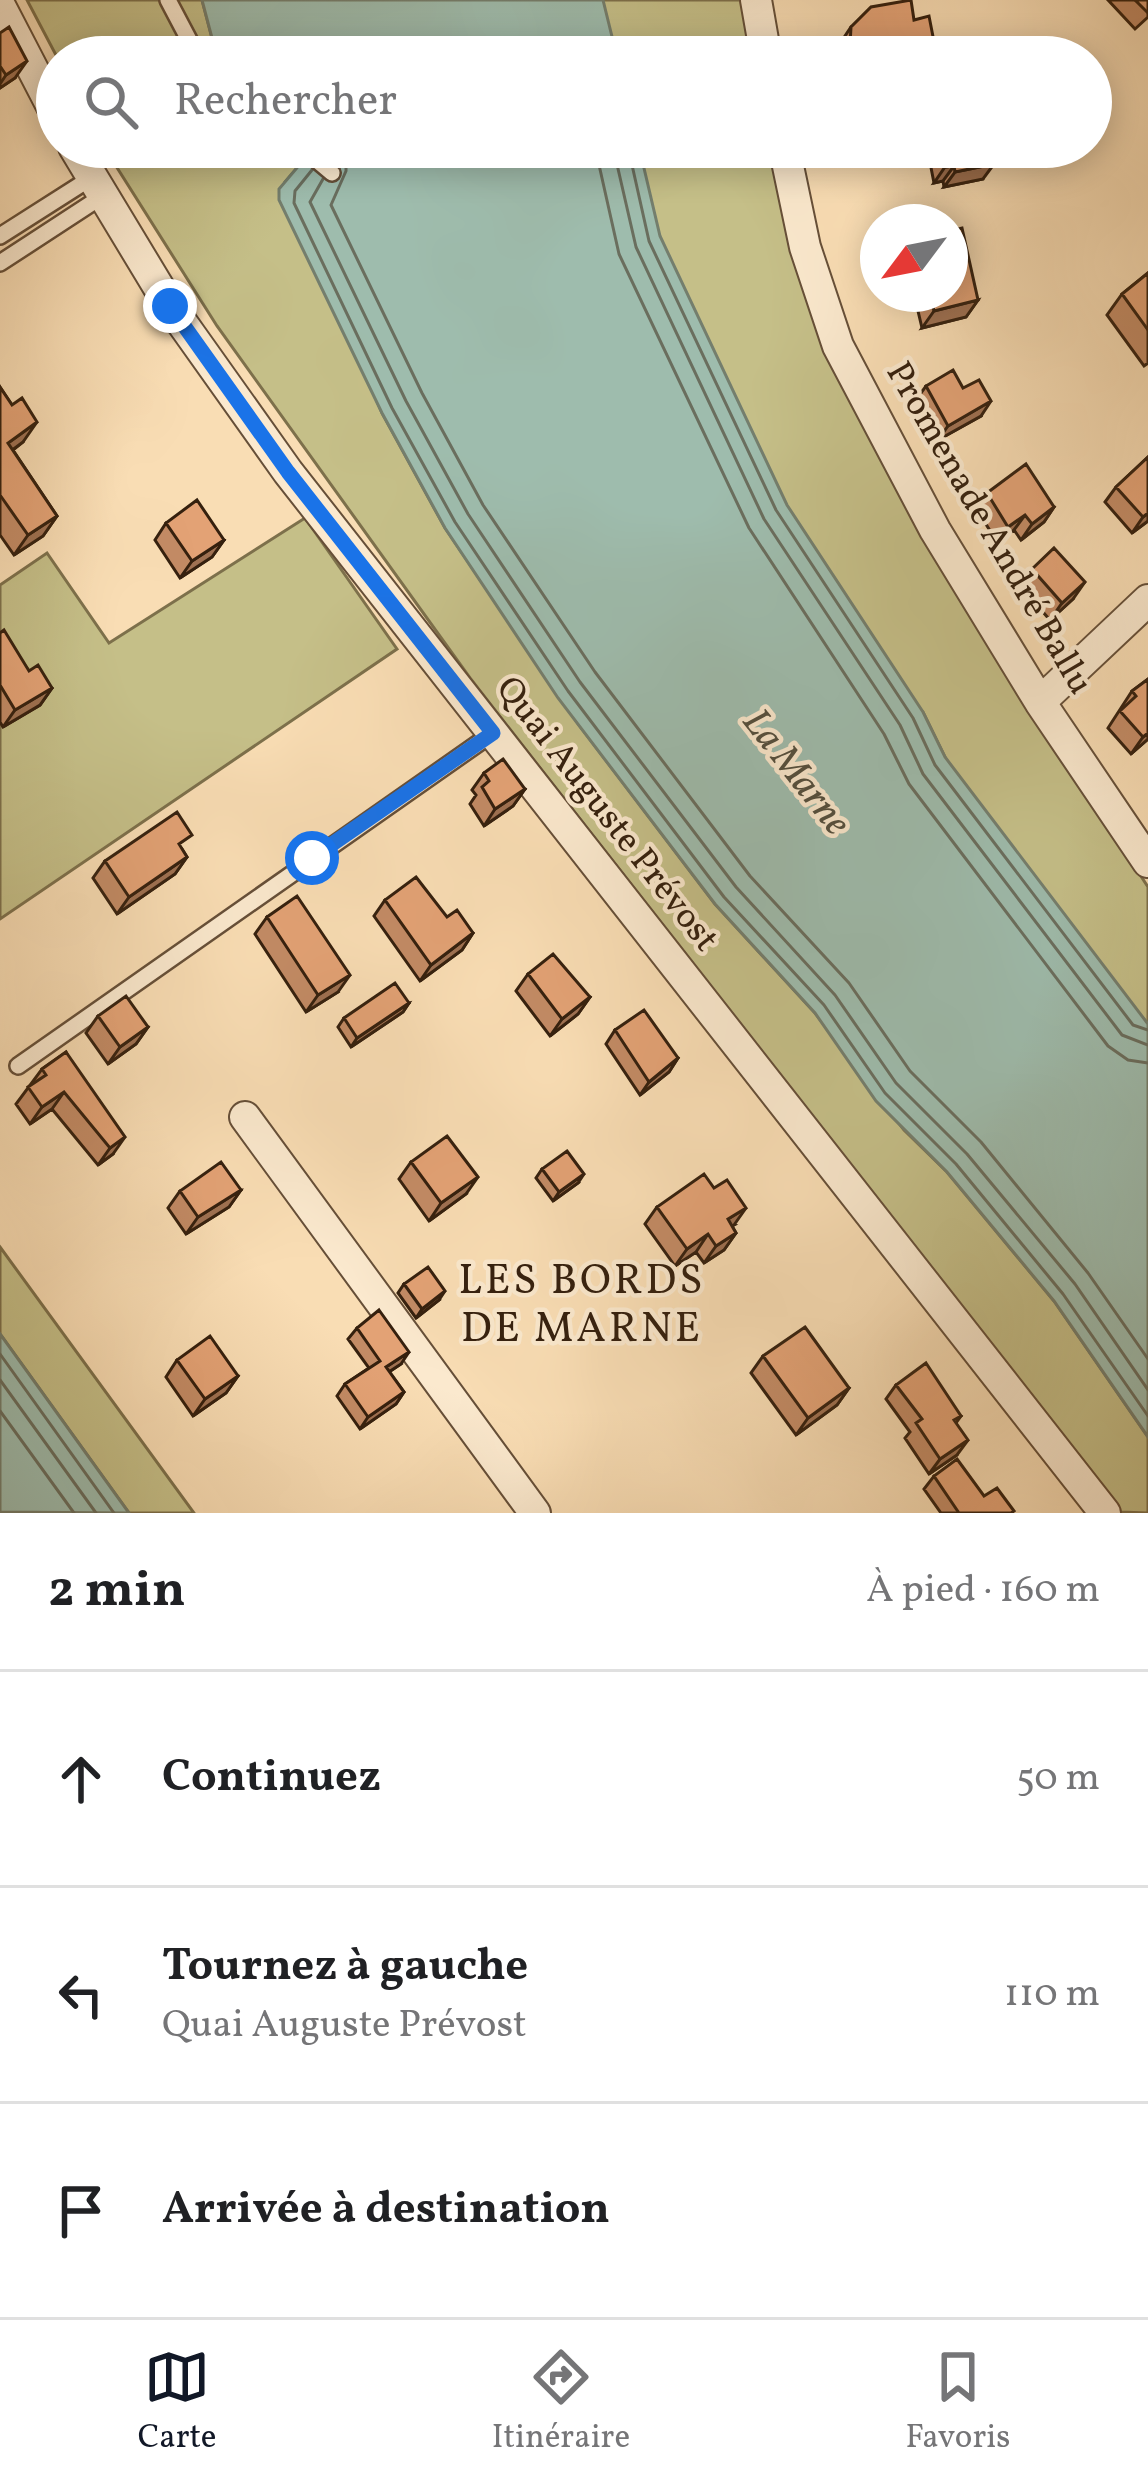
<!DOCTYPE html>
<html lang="fr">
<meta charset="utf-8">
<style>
body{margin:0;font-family:Vollkorn,serif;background:#f2f2f2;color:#202124}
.compass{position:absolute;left:860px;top:204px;width:108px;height:108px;border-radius:50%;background:#fff;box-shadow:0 6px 30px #0003;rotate:238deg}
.stop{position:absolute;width:36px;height:36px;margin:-27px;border:9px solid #1a73e8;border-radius:50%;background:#fff}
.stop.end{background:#1a73e8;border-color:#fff;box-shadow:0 3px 12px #0008}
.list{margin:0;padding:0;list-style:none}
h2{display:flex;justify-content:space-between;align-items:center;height:156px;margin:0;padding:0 48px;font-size:51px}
h2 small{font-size:39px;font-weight:400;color:#757577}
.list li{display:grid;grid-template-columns:78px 1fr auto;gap:36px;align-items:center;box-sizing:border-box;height:216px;padding:0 48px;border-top:3px solid #e0e0e0}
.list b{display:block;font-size:45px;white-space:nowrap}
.list p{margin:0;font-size:39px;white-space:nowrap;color:#757577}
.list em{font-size:39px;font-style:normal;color:#757577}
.icon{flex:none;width:66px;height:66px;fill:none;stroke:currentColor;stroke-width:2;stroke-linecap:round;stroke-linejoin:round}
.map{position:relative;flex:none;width:1148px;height:1513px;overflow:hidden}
.search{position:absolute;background:#fff;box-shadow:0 6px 30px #0003;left:36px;right:36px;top:36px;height:132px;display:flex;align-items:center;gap:30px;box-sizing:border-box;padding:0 42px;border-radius:66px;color:#757577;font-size:45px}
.sheet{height:804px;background:#fff}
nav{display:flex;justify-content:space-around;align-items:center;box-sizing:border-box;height:168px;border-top:3px solid #e0e0e0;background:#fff;font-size:33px;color:#757577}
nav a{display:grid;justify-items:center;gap:6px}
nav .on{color:#111827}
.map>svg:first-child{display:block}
.green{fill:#c5bf88;stroke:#7d704b;stroke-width:3}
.water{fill:#9ebcad;stroke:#747e6d;stroke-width:3}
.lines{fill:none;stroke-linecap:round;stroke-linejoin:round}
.shore{stroke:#6a6e5e;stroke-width:3}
.service-casing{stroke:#664f38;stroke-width:20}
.minor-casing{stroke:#664f38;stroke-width:34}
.service{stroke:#fbe9ce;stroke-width:15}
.minor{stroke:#fbe9ce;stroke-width:30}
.wall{fill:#c38b65;stroke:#35200e;stroke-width:3}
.shaded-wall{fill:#9f7152;stroke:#35200e;stroke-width:3}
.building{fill:#e3a275;stroke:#35200e;stroke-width:3}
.route{stroke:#1a73e8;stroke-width:15}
.labels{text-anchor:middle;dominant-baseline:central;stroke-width:9;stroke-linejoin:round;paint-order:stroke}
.street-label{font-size:36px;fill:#35200e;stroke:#fbe9ce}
.water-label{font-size:39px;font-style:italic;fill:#544f3e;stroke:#fbe9ce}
.quarter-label{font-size:42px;letter-spacing:3px;fill:#35200e;stroke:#fbe9ce}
</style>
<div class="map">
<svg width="1148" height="1513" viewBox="0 0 1148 1513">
<rect width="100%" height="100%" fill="#f9ddb4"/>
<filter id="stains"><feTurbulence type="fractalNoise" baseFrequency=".00167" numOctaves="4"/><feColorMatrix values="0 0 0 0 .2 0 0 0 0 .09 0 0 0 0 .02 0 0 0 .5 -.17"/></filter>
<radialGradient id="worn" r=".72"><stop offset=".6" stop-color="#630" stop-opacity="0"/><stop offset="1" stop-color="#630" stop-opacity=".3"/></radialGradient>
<path class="green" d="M27 0H202L217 57H57Z
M576 0H746L756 57H584Z
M104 147H298L302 162 285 182 382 413 445 528 579 725 715 904 815 1013 904 1130 947 1172 1054 1301 1148 1437V1513L1120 1512 470 678 217 326Z
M601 147H773L786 201 1000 661 1148 887V1024L987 843 923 712 847 634Z
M305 518 397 649 0 919V585L47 553 109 643Z
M0 1247 194 1513H129L0 1334Z"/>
<path class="water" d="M202 0H603L617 57H217Z
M298 147H639L660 236 787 505 923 712 945 757 1148 1024V1437L1054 1301 947 1172 876 1101 815 1013 715 904 558 698 445 528 382 413 279 200V189L302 162Z
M0 1334 129 1513 0 1512Z"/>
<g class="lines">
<path class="shore" d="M346 147V171L331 205 422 393 483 505 595 672 750 876 849 983 910 1071 981 1142 1088 1273 1148 1359
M595 147 619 254 749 528 884 734 909 784 1108 1046 1128 1060 1148 1063
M613 147 636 247 764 519 900 725 923 774 1122 1035 1148 1045
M628 147 649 241 776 510 913 718 935 765 1133 1025 1148 1030
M312 170 295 191 294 203 392 408 455 522 568 691 724 897 824 1005 885 1093 956 1164 1063 1294 1148 1416
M323 179 310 202 406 401 468 514 580 682 736 887 835 995 896 1083 967 1154 1075 1284 1148 1390
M0 1354 114 1513
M0 1380 96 1513
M0 1411 74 1513"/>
<defs>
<path id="service" d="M168 0 198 57
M301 147 332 173
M0 236 91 178
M0 263 101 197
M18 1066 493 733"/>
<path id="minor" d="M756 0 766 57
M0 6 57 116
M74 147 170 306 288 472 1105 1513
M784 147 805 247 838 346 935 530 1040 702 1148 862
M1040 702 1148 600
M245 1117 535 1513"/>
</defs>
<use href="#service" class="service-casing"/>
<use href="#minor" class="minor-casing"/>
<use href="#service" class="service"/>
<use href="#minor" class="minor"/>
</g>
<path class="wall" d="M1108 0H1148V17L1135 29Z
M914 20 936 52 933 57H840L841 42 851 27Z
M0 33 15 78 0 88Z
M927 147H991L983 179 944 187 943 181 934 183Z
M1148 273V363L1144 366 1107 315 1122 294Z
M914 294H950L978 300 966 317 922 328Z
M926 386 963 388 981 416 938 440 915 401Z
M0 387 12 405 23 442 13 450 57 516 43 536 14 555 0 535Z
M1148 457V521L1132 533 1105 502 1116 487Z
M987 493 1054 507 1044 522 1021 540 1014 530 997 542 976 508Z
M166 523 224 540 212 557 180 578 155 540Z
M1032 569 1073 599 1050 620 1020 586Z
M0 633 29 671 52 688 40 705 3 727 0 722Z
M1148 679V739L1131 754 1108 728 1132 691Z
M484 773 525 789 513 806 484 826 470 804 476 795 472 790Z
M182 849 187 857 175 874 117 914 93 878 105 861Z
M385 900 447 917 473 933 462 950 420 981 374 916Z
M267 917 338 992 306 1012 255 934Z
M528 974 590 997 578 1014 550 1036 516 991Z
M409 1003 403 1012 351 1047 338 1027 344 1018Z
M98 1016 148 1027 136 1044 108 1064 86 1033Z
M615 1030 678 1058 669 1072 640 1095 606 1044Z
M66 1052 113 1154 98 1165 52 1109 30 1124 16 1104 42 1069Z
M411 1162 466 1194 429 1221 399 1179Z
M542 1169 578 1183 553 1201 536 1178Z
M241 1190 229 1207 186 1234 168 1208 180 1191Z
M657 1207 734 1225 732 1226 736 1233 724 1250 704 1263 696 1252 675 1266 645 1224Z
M404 1284 439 1300 416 1318 398 1293Z
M357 1328 401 1364 389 1372 404 1392 396 1404 360 1429 337 1396 345 1384 369 1368 348 1339Z
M763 1356 849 1388 837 1405 796 1435 751 1373Z
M177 1360 238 1376 226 1393 193 1416 166 1377Z
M896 1385 961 1416 956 1423 957 1455 929 1474 905 1438 910 1432 886 1399Z
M934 1476 1012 1513H941L924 1489Z"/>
<path class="shaded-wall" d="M27 61 15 78 0 88V84L6 75Z
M994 164 983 179 944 187 955 172Z
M954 166 943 181 934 183 945 167Z
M978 300 966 317 922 328 934 311Z
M991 401 981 416 938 440 948 426Z
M37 422 23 442 0 459 8 443Z
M1054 507 1044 522 1021 540 1032 524Z
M1148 513V521L1132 533 1143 517Z
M1025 515 1014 530 997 542 1008 527Z
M57 516 43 536 14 555 28 535Z
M224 540 212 557 180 578 192 561Z
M1085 582 1073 599 1050 620 1062 603Z
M52 688 40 705 3 727 15 710Z
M1148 733V739L1131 754 1143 737Z
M525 789 513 806 484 826 495 809Z
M187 857 175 874 117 914 129 897Z
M473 933 462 950 420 981 431 965Z
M350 975 338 992 306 1012 318 995Z
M590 997 578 1014 550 1036 562 1019Z
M409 1003 403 1012 351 1047 357 1038Z
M148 1027 136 1044 108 1064 120 1047Z
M678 1058 669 1072 640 1095 649 1082Z
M64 1092 52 1109 30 1124 42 1107Z
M125 1137 113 1154 98 1165 110 1148Z
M584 1174 578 1183 553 1201 559 1192Z
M478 1177 466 1194 429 1221 441 1203Z
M241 1190 229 1207 186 1234 198 1217Z
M746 1208 734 1225 716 1236 728 1219Z
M736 1233 724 1250 704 1263 716 1246Z
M708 1234 696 1252 675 1266 687 1249Z
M445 1291 439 1300 416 1318 422 1309Z
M409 1352 401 1364 378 1379 386 1367Z
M238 1376 226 1393 193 1416 205 1399Z
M849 1388 837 1405 796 1435 808 1418Z
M404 1392 396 1404 360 1429 368 1417Z
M968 1440 957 1455 929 1474 940 1459Z"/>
<path class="building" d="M911 0 914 20 929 16 936 52 920 55 921 57H863L850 45 851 27 871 7Z
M1135 0H1148V11L1147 12Z
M9 27 27 61 6 75 0 66V33Z
M941 147H991L994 164 955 172 954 166 945 167Z
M962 228 978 300 934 311 930 294H950V231Z
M1148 273V330L1122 294Z
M953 370 963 388 979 380 991 401 948 426 926 386Z
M0 387 12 405 22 398 37 422 8 443 57 516 28 535 0 495Z
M1148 457V513L1143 517 1116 487Z
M1026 464 1054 507 1032 524 1025 515 1008 527 987 493Z
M197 500 224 540 192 561 166 523Z
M1054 548 1085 582 1062 603 1032 569Z
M4 630 29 671 38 665 52 688 15 710 0 685V633Z
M1148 679V733L1143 737 1120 711 1136 696 1132 691Z
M503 759 525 789 495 809 482 787 489 781 484 773Z
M177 812 192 835 179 844 187 857 129 897 105 861Z
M416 877 447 917 457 910 473 933 431 965 385 900Z
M297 896 350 975 318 995 267 917Z
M553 954 590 997 562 1019 528 974Z
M395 983 409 1003 357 1038 344 1018Z
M126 996 148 1027 120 1047 98 1016Z
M644 1010 678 1058 649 1082 615 1030Z
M66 1052 125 1137 110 1148 64 1092 42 1107 28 1087 46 1075 42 1069Z
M447 1136 478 1177 441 1203 411 1162Z
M567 1151 584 1174 559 1192 542 1169Z
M221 1162 241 1190 198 1217 180 1191Z
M704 1174 714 1188 727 1180 746 1208 728 1219 736 1233 716 1246 708 1234 687 1249 657 1207Z
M428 1267 445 1291 422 1309 404 1284Z
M379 1310 409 1352 386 1367 404 1392 368 1417 345 1384 380 1361 357 1328Z
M805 1327 849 1388 808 1418 763 1356Z
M210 1336 238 1376 205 1399 177 1360Z
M926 1363 961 1416 954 1420 968 1440 940 1459 916 1423 922 1419 896 1385Z
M957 1459 984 1496 997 1488 1014 1511 1011 1513H959L934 1476Z"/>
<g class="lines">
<path class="route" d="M170 306 288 472 493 733 312 858"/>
</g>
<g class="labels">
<g class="street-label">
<text transform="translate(988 529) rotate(60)">Promenade André Ballu</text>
<text transform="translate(606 815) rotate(52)">Quai Auguste Prévost</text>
</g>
<g class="water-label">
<text transform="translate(795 773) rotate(52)">La Marne</text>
</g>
<g class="quarter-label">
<text x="582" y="1282">LES BORDS<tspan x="582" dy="48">DE MARNE</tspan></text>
</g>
</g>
<rect width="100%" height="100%" filter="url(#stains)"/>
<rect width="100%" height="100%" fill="url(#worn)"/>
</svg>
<svg class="compass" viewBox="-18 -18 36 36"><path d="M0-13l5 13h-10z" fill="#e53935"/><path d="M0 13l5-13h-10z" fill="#757577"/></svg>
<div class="stop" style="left:312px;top:858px"></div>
<div class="stop end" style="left:170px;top:306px"></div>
<div class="search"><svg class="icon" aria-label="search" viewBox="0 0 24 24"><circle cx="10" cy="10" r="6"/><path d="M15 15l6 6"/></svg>Rechercher</div>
</div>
<section class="sheet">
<h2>2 min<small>À pied · 160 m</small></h2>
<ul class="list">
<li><svg class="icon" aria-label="ahead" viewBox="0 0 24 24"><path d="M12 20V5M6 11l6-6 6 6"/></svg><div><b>Continuez</b></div><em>50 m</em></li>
<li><svg class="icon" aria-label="left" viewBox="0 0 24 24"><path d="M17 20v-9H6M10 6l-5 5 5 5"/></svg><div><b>Tournez à gauche</b><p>Quai Auguste Prévost</p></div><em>110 m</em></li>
<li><svg class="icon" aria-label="arrive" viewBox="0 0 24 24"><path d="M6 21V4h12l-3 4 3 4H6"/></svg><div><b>Arrivée à destination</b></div></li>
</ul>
</section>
<nav>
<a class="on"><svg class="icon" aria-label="map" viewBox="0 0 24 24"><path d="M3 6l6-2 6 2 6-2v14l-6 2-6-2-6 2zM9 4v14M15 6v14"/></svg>Carte</a>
<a><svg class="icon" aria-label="directions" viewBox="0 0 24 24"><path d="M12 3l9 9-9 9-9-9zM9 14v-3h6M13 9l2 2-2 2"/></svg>Itinéraire</a>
<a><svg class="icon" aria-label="saved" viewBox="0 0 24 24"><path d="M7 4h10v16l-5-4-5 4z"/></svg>Favoris</a>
</nav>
